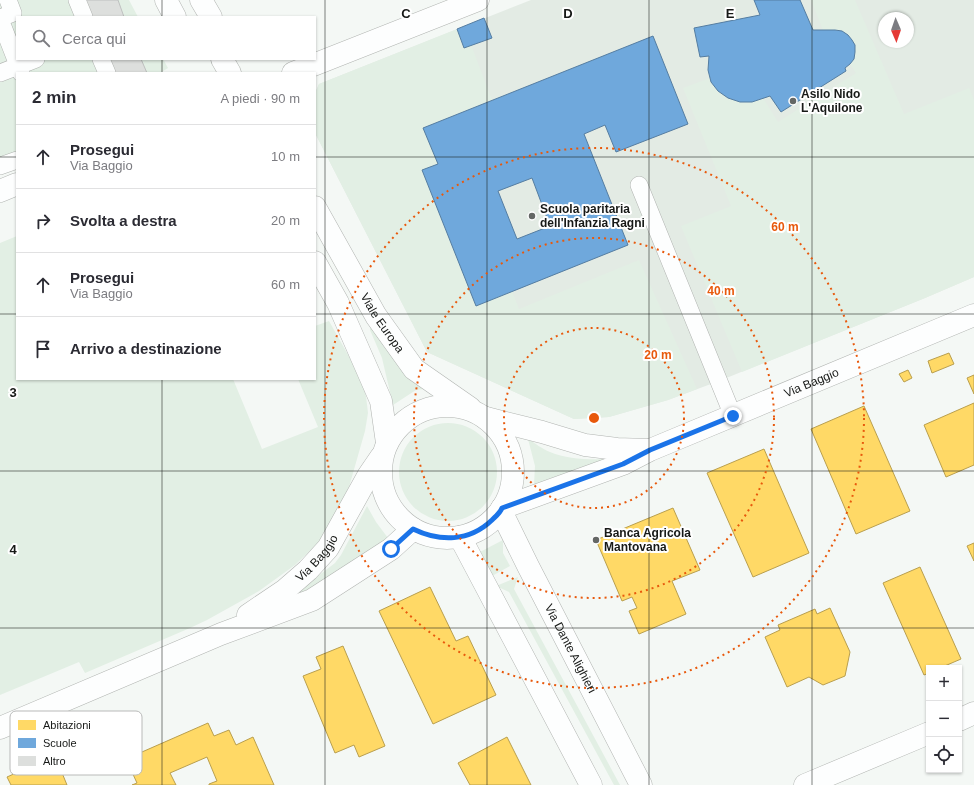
<!DOCTYPE html>
<html lang="it">
<meta charset="utf-8">
<style>
body{margin:0;font-family:Helvetica,sans-serif;background:#f7f7f7;color:#2b2b33}
.controls{position:absolute;right:12px;bottom:12px;display:grid;overflow:hidden;border-radius:0px;box-shadow:0 1px 3px #0004}
.controls button{width:36px;height:36px;display:grid;place-items:center;padding:0;border:0;border-bottom:1px solid #e1e1e2;background:#fff;color:#2b2b33;font:20px sans-serif}
.compass{position:absolute;left:878px;top:12px;width:36px;height:36px;border-radius:50%;background:#fff;box-shadow:0 1px 3px #0004;rotate:178deg}
.stop{position:absolute;width:12px;height:12px;margin:-9px;border:3px solid #1a73e8;border-radius:50%;background:#fff}
.stop.end{background:#1a73e8;border-color:#fff;box-shadow:0 1px 4px #0008}
.list{margin:0;padding:0;list-style:none}
h2{display:flex;justify-content:space-between;align-items:center;height:52px;margin:0;padding:0 16px;font-size:17px}
h2 small{font-size:13px;font-weight:400;color:#7c7c81}
.list li{display:grid;grid-template-columns:26px 1fr auto;gap:12px;align-items:center;box-sizing:border-box;height:64px;padding:0 16px;border-top:1px solid #e1e1e2}
.list b{display:block;font-size:15px;white-space:nowrap}
.list p{margin:0;font-size:13px;white-space:nowrap;color:#7c7c81}
.list em{font-size:13px;font-style:normal;color:#7c7c81}
.icon{flex:none;width:22px;height:22px;fill:none;stroke:currentColor;stroke-width:2;stroke-linecap:round;stroke-linejoin:round}
.map{position:relative;flex:none;width:974px;height:785px;overflow:hidden}
.search{position:absolute;background:#fff;box-shadow:0 1px 3px #0004;left:16px;top:16px;width:300px;height:44px;display:flex;align-items:center;gap:10px;box-sizing:border-box;padding:0 14px;border-radius:0px;color:#7c7c81;font-size:15px}
.panel{position:absolute;background:#fff;box-shadow:0 1px 3px #0004;left:16px;top:72px;width:300px;height:308px;border-radius:0px}
.map>svg:first-child{display:block}
.built{fill:#e3ebe4;fill-rule:evenodd}
.green{fill:#e2efe4}
.homes{fill:#ffd966;stroke:#b99f4e}
.schools{fill:#6fa8dc;stroke:#557da1;fill-rule:evenodd}
.building{fill:#dddfdd;stroke:#bec0bf}
.lines{fill:none;stroke-linecap:round;stroke-linejoin:round}
.service-casing{stroke:#b1b4b1;stroke-width:18}
.minor-casing{stroke:#b1b4b1;stroke-width:23}
.tertiary-casing{stroke:#b1b4b1;stroke-width:23}
.service{stroke:#fdfefe;stroke-width:17}
.minor{stroke:#fdfefe;stroke-width:22}
.tertiary{stroke:#fdfefe;stroke-width:22}
.route{stroke:#1a73e8;stroke-width:5}
.grid{fill:none;stroke:#171917;stroke-width:1;stroke-opacity:0.55}
.ring{fill:none;stroke:#e8590c;stroke-width:2;stroke-dasharray:2 4}
.poi-dot{fill:#646765;stroke:#fff;stroke-width:1.5}
.labels{text-anchor:middle;dominant-baseline:central;stroke-width:4;stroke-linejoin:round;paint-order:stroke}
.poi-label{font-size:12px;font-weight:bold;fill:#171917;stroke:#fff;text-anchor:start}
.street-label{font-size:12px;fill:#171917;stroke:#fff}
.key{fill:#fff;stroke:#b9bab9;stroke-width:1}
.key-label{font-size:11px;fill:#171917}
.grid-label{font-size:13px;text-anchor:middle;font-weight:bold;fill:#171917;stroke:#fff;stroke-width:4;stroke-linejoin:round;paint-order:stroke}
.centre{fill:#e8590c;stroke:#fff;stroke-width:2}
.ring-label{font-size:12px;text-anchor:middle;font-weight:bold;fill:#e8590c;stroke:#fff;stroke-width:4;stroke-linejoin:round;paint-order:stroke}
</style>
<div class="map">
<svg width="974" height="785" viewBox="0 0 974 785">
<rect width="100%" height="100%" fill="#f4f8f5"/>
<path class="built" d="M531 0H974V277L925 298 719 381 668 400 609 417 574 419 427 352 315 133V93L319 84ZM884 18H908V42H884Z"/>
<path class="green" d="M0 0H129L138 17H17V59H163L168 68 160 73H17V169L0 175Z
M811 0H855L904 114 969 88 974 100V277L925 298 742 372 681 226 731 206 683 88 710 78C715 95 734 104 751 102 755 101 760 99 763 98L778 122 856 73 850 64C857 53 857 37 842 32 837 30 829 30 823 30Z
M457 29 464 48 471 45 492 100 423 128 438 164 512 291 519 309 639 260 697 389 668 400 609 417 574 419 427 352 315 133V93L319 84Z
M17 236V379H233L262 449 318 427 298 379H315V326L329 321 360 376 366 396 368 413 365 431 349 487 321 540 295 565 259 591 207 620 190 628 85 673 79 662 0 695V243Z
M370 326 421 385 424 389 416 390 393 405 382 358 370 330Z
M399 472a49 49 0 1 1 98 0a49 49 0 1 1-98 0Z
M528 439C535 443 542 449 550 452 567 459 588 460 607 459L532 493 534 484 535 466Z
M367 506 376 522 388 538 369 550 327 581 288 599 335 563 341 555Z
M503 540V553L510 566 492 576 478 553Z
M518 577 514 589 620 785H614L509 592 496 586Z"/>
<path class="homes" d="M949 353 954 364 932 373 928 361Z
M908 370 912 378 904 382 899 374Z
M974 375V394L967 378Z
M974 403V465L946 477 924 425Z
M864 406 910 511 856 534 811 429Z
M764 449 809 553 753 577 707 473Z
M673 508 700 570 672 581 686 614 639 634 629 611 637 608 632 597 622 601 596 540Z
M974 543V561L967 546Z
M920 567 961 659 940 668H929V673L924 675 883 583Z
M430 587 456 641 468 636 496 695 433 724 379 611Z
M830 608 850 652 845 676 823 685 809 677 787 687 765 637 780 630 778 625 815 609 817 614Z
M343 646 385 746 359 757 354 745 335 753 303 676 321 669 316 657Z
M208 723 214 736 229 730 236 745 253 737 274 785H209V784L217 781 207 757 170 773 176 785H132L137 783 126 759Z
M507 737 531 785H470L458 763Z
M58 763 67 785H11L7 777 34 765 37 773Z"/>
<path class="schools" d="M754 0H800L813 30H835L842 31 848 35 852 40 855 45V52L854 59 850 64 845 68 846 71 781 112 770 96 752 102H740L728 98 718 91 711 82 708 70 709 56 700 57 694 28 760 15Z
M484 18 492 38 464 48 457 29Z
M653 36 688 124 616 152 605 125 584 134 628 245 476 306 422 170 438 164 423 128ZM532 178 550 226 517 239 498 191Z"/>
<path class="building" d="M83 0H118L124 17H90Z
M106 59H141L147 73H112Z"/>
<g class="lines">
<defs>
<path id="service" d="M77 0 84 17
M0 18 13 13 8 0
M0 19 21 73
M101 59 107 73
M0 73 36 59
M0 166 17 160
M639 185 733 416"/>
<g id="minor">
<path d="M293 73 478 0"/>
<path d="M0 191 17 184"/>
<path id="s1" d="M501 511 528 566 641 785"/>
<path d="M460 537 591 785"/>
<path d="M959 720 974 713"/>
<path d="M805 785 929 733"/>
</g>
<g id="tertiary">
<path d="M166 0 175 17"/>
<path d="M201 0 211 17"/>
<path d="M222 59 230 73"/>
<path id="s2" d="M315 207 376 316 414 369 470 408"/>
<path d="M315 262 338 303 381 401 387 443"/>
<circle cx="447" cy="472" r="66"/>
<path d="M486 418 542 432 585 445 617 449 648 450"/>
<path id="s3" d="M502 508 623 464 650 450 974 315"/>
<path id="s4" d="M248 615 285 590 308 570 328 548 368 476 381 457"/>
<path d="M0 728 221 634 312 600 391 549 413 529"/>
</g>
</defs>
<use href="#service" class="service-casing"/>
<use href="#minor" class="minor-casing"/>
<use href="#tertiary" class="tertiary-casing"/>
<use href="#service" class="service"/>
<use href="#minor" class="minor"/>
<use href="#tertiary" class="tertiary"/>
</g>
<g class="lines">
<path class="route" d="M391 549 413 529C440 542 469 542 492 520 496 516 500 513 502 508L623 464 650 450 733 416"/>
</g>
<path class="grid" d="M162 0V17M325 0V785M487 0V785M649 0V785M812 0V785M162 59V73M0 157H17M315 157H974M0 314H17M315 314H974M162 379V785M0 471H974M0 628H974"/>
<g class="ring">
<circle cx="594" cy="418" r="90"/>
<circle cx="594" cy="418" r="180"/>
<circle cx="594" cy="418" r="270"/>
</g>
<g class="poi-dot">
<circle cx="793" cy="101" r="4"/>
<circle cx="532" cy="216" r="4"/>
<circle cx="596" cy="540" r="4"/>
</g>
<g class="labels">
<g class="poi-label">
<text x="801" y="94">Asilo Nido<tspan x="801" dy="14">L'Aquilone</tspan></text>
<text x="540" y="209">Scuola paritaria<tspan x="540" dy="14">dell'Infanzia Ragni</tspan></text>
<text x="604" y="533">Banca Agricola<tspan x="604" dy="14">Mantovana</tspan></text>
</g>
<g class="street-label">
<text stroke="none"><textPath href="#s2" startOffset="134">Viale Europa</textPath></text>
<text stroke="none"><textPath href="#s3" startOffset="334">Via Baggio</textPath></text>
<text stroke="none"><textPath href="#s4" startOffset="90">Via Baggio</textPath></text>
<text stroke="none"><textPath href="#s1" startOffset="154">Via Dante Alighieri</textPath></text>
</g>
</g>
<rect x="10" y="711" width="132" height="64" rx="6" class="key"/>
<rect x="18" y="720" width="18" height="10" fill="#ffd966"/>
<rect x="18" y="738" width="18" height="10" fill="#6fa8dc"/>
<rect x="18" y="756" width="18" height="10" fill="#dddfdd"/>
<g class="key-label">
<text x="43" y="729">Abitazioni</text>
<text x="43" y="747">Scuole</text>
<text x="43" y="765">Altro</text>
</g>
<g class="grid-label">
<text x="406" y="18">C</text>
<text x="568" y="18">D</text>
<text x="730" y="18">E</text>
<text x="13" y="397">3</text>
<text x="13" y="554">4</text>
</g>
<circle cx="594" cy="418" r="6" class="centre"/>
<g class="ring-label">
<text x="785" y="231">60 m</text>
<text x="721" y="295">40 m</text>
<text x="658" y="359">20 m</text>
</g>
</svg>
<div class="controls">
<button>+</button>
<button>−</button>
<button><svg class="icon" aria-label="locate" viewBox="0 0 24 24"><circle cx="12" cy="12" r="6"/><path d="M12 2v4M12 18v4M2 12h4M18 12h4"/></svg></button>
</div>
<svg class="compass" viewBox="-18 -18 36 36"><path d="M0-13l5 13h-10z" fill="#e53935"/><path d="M0 13l5-13h-10z" fill="#7c7c81"/></svg>
<div class="stop" style="left:391px;top:549px"></div>
<div class="stop end" style="left:733px;top:416px"></div>
<div class="search"><svg class="icon" aria-label="search" viewBox="0 0 24 24"><circle cx="10" cy="10" r="6"/><path d="M15 15l6 6"/></svg>Cerca qui</div>
<section class="panel">
<h2>2 min<small>A piedi · 90 m</small></h2>
<ul class="list">
<li><svg class="icon" aria-label="ahead" viewBox="0 0 24 24"><path d="M12 20V5M6 11l6-6 6 6"/></svg><div><b>Prosegui</b><p>Via Baggio</p></div><em>10 m</em></li>
<li><svg class="icon" aria-label="right" viewBox="0 0 24 24"><path d="M7 20v-9h11M14 6l5 5-5 5"/></svg><div><b>Svolta a destra</b></div><em>20 m</em></li>
<li><svg class="icon" aria-label="ahead" viewBox="0 0 24 24"><path d="M12 20V5M6 11l6-6 6 6"/></svg><div><b>Prosegui</b><p>Via Baggio</p></div><em>60 m</em></li>
<li><svg class="icon" aria-label="arrive" viewBox="0 0 24 24"><path d="M6 21V4h12l-3 4 3 4H6"/></svg><div><b>Arrivo a destinazione</b></div></li>
</ul>
</section>
</div>
